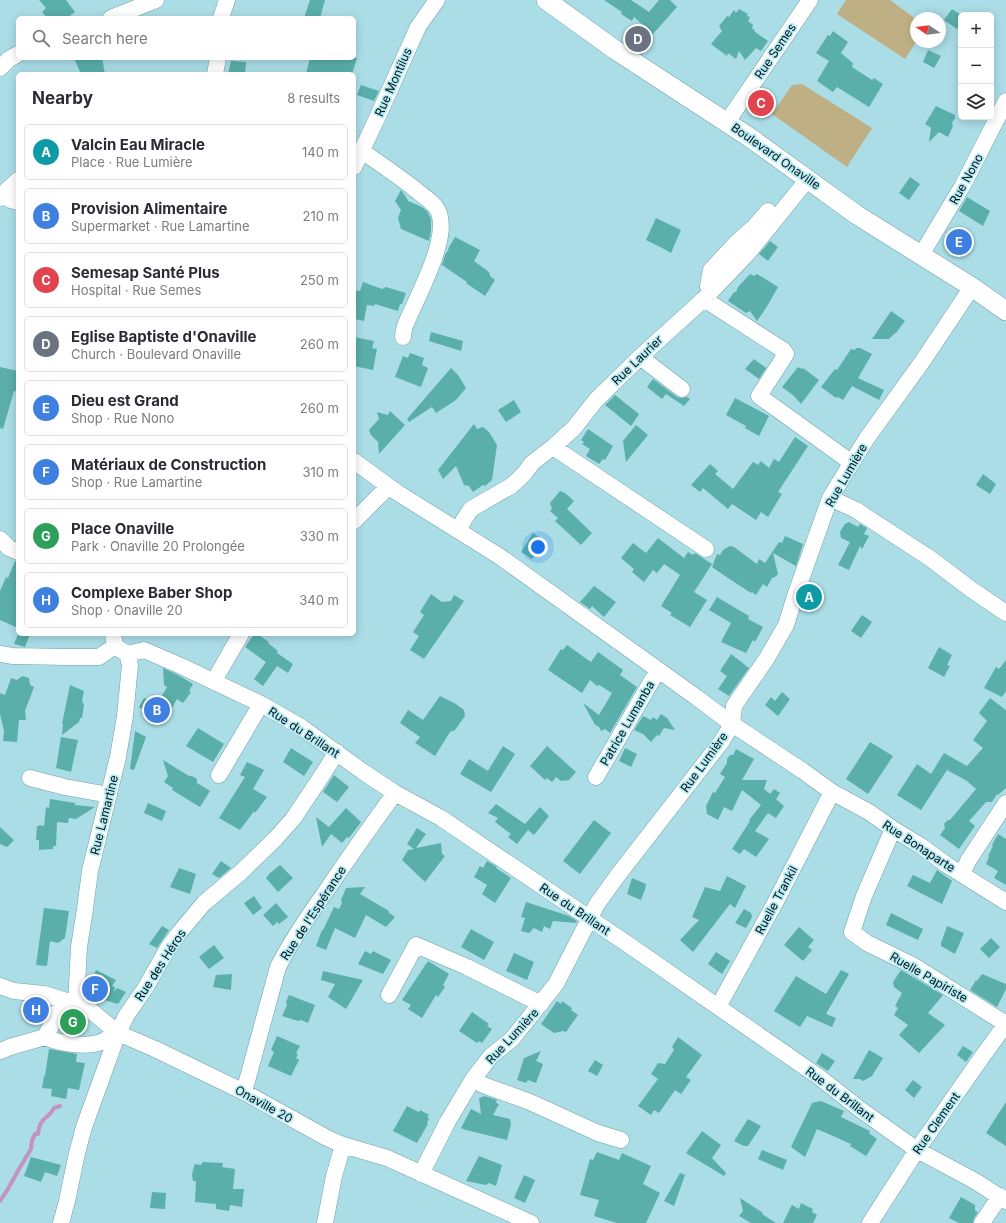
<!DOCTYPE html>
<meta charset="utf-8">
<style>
body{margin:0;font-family:Inter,sans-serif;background:#f2f2f3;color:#2b2b33}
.controls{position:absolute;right:12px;top:12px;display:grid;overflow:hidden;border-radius:6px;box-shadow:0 2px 10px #0003}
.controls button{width:36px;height:36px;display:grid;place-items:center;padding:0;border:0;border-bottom:1px solid #e1e1e2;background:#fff;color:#2b2b33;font:20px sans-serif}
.compass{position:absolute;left:910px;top:12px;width:36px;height:36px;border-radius:50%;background:#fff;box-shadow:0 2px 10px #0003;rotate:283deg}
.you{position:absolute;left:538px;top:547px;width:14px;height:14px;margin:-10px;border:3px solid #fff;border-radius:50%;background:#1a73e8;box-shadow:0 0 0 6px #1a73e833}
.badge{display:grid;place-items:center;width:26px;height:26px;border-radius:50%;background:#be3121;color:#fff;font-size:13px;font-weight:700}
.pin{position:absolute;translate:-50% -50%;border:2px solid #fff;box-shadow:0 1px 4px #0006}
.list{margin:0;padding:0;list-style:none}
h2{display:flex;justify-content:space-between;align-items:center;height:52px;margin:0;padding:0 16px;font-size:17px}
h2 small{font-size:13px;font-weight:400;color:#7c7c81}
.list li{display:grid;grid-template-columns:26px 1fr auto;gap:12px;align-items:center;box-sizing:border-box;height:56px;margin:0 8px 8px;padding:0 8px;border:1px solid #e1e1e2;border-radius:6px}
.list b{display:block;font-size:15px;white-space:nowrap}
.list p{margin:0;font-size:13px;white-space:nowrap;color:#7c7c81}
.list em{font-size:13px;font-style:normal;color:#7c7c81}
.icon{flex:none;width:22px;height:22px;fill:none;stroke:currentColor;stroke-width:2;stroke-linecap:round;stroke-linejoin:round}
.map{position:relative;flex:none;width:1006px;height:1223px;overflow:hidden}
.search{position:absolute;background:#fff;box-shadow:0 2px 10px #0003;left:16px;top:16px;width:340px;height:44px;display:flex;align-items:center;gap:10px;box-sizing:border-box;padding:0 14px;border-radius:6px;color:#7c7c81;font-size:15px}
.panel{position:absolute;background:#fff;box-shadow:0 2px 10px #0003;left:16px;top:72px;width:340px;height:564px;border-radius:6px}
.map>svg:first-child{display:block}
.green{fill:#beaf84}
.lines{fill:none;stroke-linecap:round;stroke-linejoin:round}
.stream{stroke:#c493be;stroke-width:4}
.building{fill:#5aafaa}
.minor-casing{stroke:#70a1aa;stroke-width:17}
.tertiary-casing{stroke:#70a1aa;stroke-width:20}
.minor{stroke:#fff;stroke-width:16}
.tertiary{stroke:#fff;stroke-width:19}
.labels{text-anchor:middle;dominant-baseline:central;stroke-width:3.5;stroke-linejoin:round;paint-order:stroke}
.street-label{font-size:12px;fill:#021317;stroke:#b7ebf4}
</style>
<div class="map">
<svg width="1006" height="1223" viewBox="0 0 1006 1223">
<rect width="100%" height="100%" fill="#abdde7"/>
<path class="green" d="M846 0H890L916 19V42L905 59 837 14Z
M802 84 872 128 847 167 772 114 792 85Z
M67 1009 84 1013C95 1034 70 1047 59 1026Z"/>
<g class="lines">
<path class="stream" d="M0 1201 8 1189 19 1169 31 1149 32 1140 35 1134H38C40 1116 48 1120 54 1108L60 1106"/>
</g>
<path class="building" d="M39 0H66L75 12 67 18H47L42 12 46 8Z
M310 0H325L320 18H304Z
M604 0H631L649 12 659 0H670L677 7 653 34 634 17 632 21 621 14 622 12Z
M739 9 748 14 747 16 750 17 748 21 753 25 752 28 755 31V32L768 41 761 51 756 48 745 60 739 51 736 59 728 53 727 56 711 44 722 31 719 26 727 16 729 17 734 10 736 13Z
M952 9 961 15V23L957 29 944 20Z
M833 31 848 42 841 53 853 63 852 67 872 80 874 78 883 84 869 107 837 87 833 92 817 81 829 61 816 53 828 35 830 36Z
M928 50 941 56 934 68 923 62Z
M74 58H102L105 74H81Z
M310 58H357L352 74H306Z
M231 61 246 62 245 74H228Z
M361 85 379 91 374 101 357 95Z
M936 106 955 115V118L952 123 953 126 948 137 939 132 929 142 931 128 925 124Z
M910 177 920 184 909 200 899 193Z
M401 190 406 197 408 201 422 207 427 211 431 219V231L429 241 401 229 398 218 401 210 395 201Z
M967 197 990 211 983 226 959 211Z
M656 218 681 230 671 253 666 250 646 240Z
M455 237 480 250 474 261 489 272 490 276 495 280 485 296 466 283 467 282 442 265 445 255 449 249H448Z
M770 241 778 247 768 261 759 254Z
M750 274 754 276 757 274 778 287 766 308 757 321 750 311 746 313 728 301 734 292H736L738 287Z
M363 282 382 289 386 287 406 293 402 304H400L398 311 375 304 374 306 367 305 364 321 354 319V290L360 291Z
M891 311 905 321 896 333H895L889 339H872Z
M431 332 463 341 461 351 429 341Z
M354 337 374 341 372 348 377 349 373 370 354 366Z
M856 348H860L872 354 858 378 884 390 879 400 852 386 843 400 838 397 836 398 821 387 835 369 837 370 851 349 855 350Z
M410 353 424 358 422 365 428 368 421 387 395 377 403 356 408 358Z
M754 359 766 368 759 379 745 369Z
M0 367 18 371V392L14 391 3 429 0 428Z
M798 367 802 369 803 368 819 380 801 404 794 396 782 387Z
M451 368 458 375 466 388 456 400 436 413 432 407 409 422 407 419Z
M653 379 677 397 681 398 687 397 690 399 684 406 666 394 662 399 647 387Z
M615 395 639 414 631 426 605 405Z
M735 398 769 416 759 436 745 428 746 426 726 415Z
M514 400 521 412 506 422 498 410Z
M390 411 405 425 379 454 378 442 371 435 369 430 379 419 377 412 388 415Z
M474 424 477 429 483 427 489 432 497 445 492 480 485 486 483 485 473 492 469 486 464 485 456 466 443 479 438 470Z
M636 425 648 435 626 462 623 441Z
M588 429 613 446 605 460 603 459 599 464 586 456 590 449 582 444 584 442 581 440Z
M795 437 808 446 778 492 782 494 768 517 761 512 756 520 732 504 728 509 703 488 700 492 691 485 710 464 718 471 715 474 733 489 753 462 758 465 761 461 769 468 774 459 779 462Z
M983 474 996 484 990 494 976 485Z
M560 491 565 493 574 501 567 509 592 533 581 545 555 521 558 518 550 511 552 509 550 503Z
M849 522 858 527 860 524 867 528 864 534 869 536 862 549 860 546 849 570 838 565 850 542 841 538 840 532 845 524Z
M533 533 545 541 532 559 521 552Z
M785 536 803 544 796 566 773 553 778 574 775 577 772 578 767 587 763 584 756 595 752 592 751 593 728 578 712 567 717 554 720 555 723 550 730 546 734 547 757 564 759 559 765 563 779 542 782 543Z
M658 538 684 558 688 552 693 555 695 553 712 564 694 592 707 600 690 627 670 615 672 613 661 606 680 575 664 564 657 573 653 570 644 582 632 572 634 569 621 558 633 543 646 553Z
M15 561H18V628L0 620V591L6 577 8 578Z
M594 586 616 602 604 617 592 606 590 609 580 602Z
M431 594 442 602 451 601 454 595 464 601 424 659 410 650 419 636 413 632 424 615 420 612Z
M717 597 749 616 748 619 763 627 755 642 753 640 746 653 721 642 731 623 709 610Z
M862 615 872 622 861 638 851 631Z
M18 634H30L25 647 14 644Z
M254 634H257L269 642 268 643 278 651 277 653 293 664 288 673 277 666 263 686 254 679 266 662 245 647Z
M567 645 591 662 598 652 623 670 620 675 637 687 610 733 605 729 601 731 599 727 594 724V723L583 703 599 715 612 693 599 685 597 686 590 680 582 693 548 670 561 649 563 650Z
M939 647 952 655 947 665 950 666 944 677 928 668Z
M731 654 749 668 729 696 718 689 727 676 720 671Z
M1006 660V691L1002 697 984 688 996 667 999 669Z
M163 668 178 675 193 684 189 691 191 692 183 703 177 699 166 719 157 714 155 716 139 707 144 698 157 704 167 687 164 685Z
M22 676 29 678 30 685 34 687 25 711 26 720H19L17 742 3 741 4 731 0 714V693L5 695 11 678 17 680Z
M70 685 84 691 82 701 84 705 82 718H80L79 722 62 735 63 724H62Z
M782 692 790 699 778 716 765 705 771 697 775 701Z
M440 696 456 704 464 710 465 716 455 730 450 732 435 756 415 743 420 737 400 723 408 710 423 720Z
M990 698 1006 710V788L998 795 997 794 992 802H986L969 821 975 826 959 849 940 835 945 828 944 824 948 820H950L976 789 967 781 947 770 921 810 897 795 917 764 931 774 944 753 967 766 983 748 973 740 987 721 979 713Z
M661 714 667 718 675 730 664 728 659 736 657 735 651 742 643 734 634 730 643 716 651 720 653 717 657 720Z
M198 728 224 744 213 762 186 746Z
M135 731 146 737 134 770 130 769Z
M61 737 78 740 71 772 56 768Z
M870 742 893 756 868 794 846 779Z
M503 746 515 754 491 792 460 774 469 759 488 771Z
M547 746 576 772 569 780 561 781 556 777 552 782 547 778 545 780 530 766Z
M291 748 313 762 304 776 283 762Z
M625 748 637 754 631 767 619 761Z
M736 749 754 759 742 780H767L764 789 770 794 774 789 780 793 776 799 784 806 776 818 768 813 755 831 769 839 756 857 744 849 740 854 732 849 750 821 749 820 761 805 742 790 732 811 724 807 718 820 707 814 706 806 713 792 715 793 725 777 720 774 727 763V759L730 755H733Z
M163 760 189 776H192L197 779V783L210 791 200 807 172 790 173 788 164 782 168 776Z
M247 762 264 770 253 789 267 797 255 813 254 811 240 830 219 818 245 777 240 775Z
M334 775 349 787 337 802 323 792Z
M50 799 75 803V805L95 807 76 819 69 818 68 823 57 822 56 846H53V849L39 850V840H36L37 826H39V825L44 826 46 807 49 808Z
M148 803 166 811 162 821 144 813Z
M496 804 525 824 540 807 549 816 534 835 528 830 517 844 508 837 511 834 495 822 498 818 488 813Z
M346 808 361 822 349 838 347 837 342 843 331 834 322 847 316 817 329 827Z
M594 820 611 833 580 874 563 861Z
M0 827 14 840 7 847 0 844Z
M417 828 426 834 416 848 441 843 442 854 445 856 425 882 402 860 408 850 414 849 407 844Z
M998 834 1006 839V885L994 878 998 871 986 864 989 857 988 856 993 846 992 845Z
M221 861 231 868 219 878 212 874Z
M487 861 497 867 496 868 511 878 495 903 482 894 487 885 474 877 480 866 483 868Z
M280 865 293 878 278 892 266 878 270 873Z
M179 868 196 874 190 894 170 887Z
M937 870 952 881 942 904 907 886 913 875 930 883Z
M727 876 746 886 735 908 730 904 693 952 680 940 699 920 692 917 705 887 720 891Z
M632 878 646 884 645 889 641 900 627 894Z
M365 887 360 894 389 911 388 912 395 917 386 927 366 915 355 938 335 928 326 950 316 946 322 930H323L334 907 339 909 342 903 341 900 346 888Z
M254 896 262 908 253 915 244 903Z
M526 902 569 916 577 921 576 923 553 921 550 929 544 926 542 932 534 928 529 933 521 931 525 918 521 917Z
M276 903 288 917 279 924 277 922 273 926 263 915Z
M44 908 69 911 65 938 58 943 50 941 47 966 36 965Z
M744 909 751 913 752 917 746 928 735 923Z
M891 913 923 929 918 940 886 925Z
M162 926 169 930 157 948 149 944Z
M947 926 964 933 955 954 941 946V943Z
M799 927 814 940 808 947 812 950 803 961 784 945Z
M471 929 494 942 484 960 461 947Z
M991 938 1000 947 989 958 980 949Z
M214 945 224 958 209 969 199 957Z
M365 951 371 954 373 951 391 960 383 974 358 964Z
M716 952 730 961 722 974 708 964Z
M514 953 534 962 527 980 506 971Z
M428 961 449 974 443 985 445 987 438 997 436 995 422 1018 408 1009 411 1005 402 1000Z
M96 970 116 980 112 986 115 987 114 992 117 988 126 992 118 1004 97 998 98 995 89 991Z
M841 970 849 974 826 1014 836 1018 832 1027 807 1016 800 1027 774 1011 796 976 826 994Z
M901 970 943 995 928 1013 945 1025 919 1053 899 1035 908 1025 894 1015 898 1008 895 1006 902 993 894 987 893 982Z
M323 971 363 980 346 1009 328 997 335 984 321 980Z
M232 974 231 990 213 987 216 975Z
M982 974 1006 984V989L997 1007 970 990 976 980 977 981Z
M289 995 315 1005 308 1023 301 1020 298 1021 282 1016 287 1005 286 1002Z
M557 1001 561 1004 562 1001 572 1008 571 1010 578 1015 566 1032 563 1031 554 1033 541 1024Z
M472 1012 489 1024 487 1026 492 1029 482 1043 479 1041 477 1043 459 1031Z
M277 1036 300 1046 296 1053 298 1054 296 1058 299 1060 291 1076 268 1066 274 1052 271 1050Z
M678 1037 702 1055 686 1077 691 1080 681 1094 675 1090 659 1113 654 1110 651 1115 638 1106 658 1079 651 1074 658 1063 665 1064 674 1050 672 1047Z
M963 1046 973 1052 966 1062 957 1055Z
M49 1049 77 1054 76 1062 85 1063 79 1090 68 1088 66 1099 51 1096 52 1089 42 1088 44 1076H45Z
M869 1050 883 1058 872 1076 863 1081 860 1079H853Z
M541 1051 536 1061 543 1064 536 1083 528 1080 526 1083 517 1080 524 1058Z
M822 1053 835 1061 828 1071 816 1063Z
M595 1060 603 1065 597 1076 588 1071Z
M913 1080 922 1087 914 1098 905 1090Z
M485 1096 497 1100 496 1103 499 1104 493 1115 510 1119 511 1124 507 1140 466 1130 461 1128 471 1109 481 1114 479 1098Z
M821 1101 844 1111 841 1117 870 1131 869 1133 877 1139 866 1156 850 1146 851 1144 817 1129 805 1157 791 1147 812 1103Z
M1006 1102V1146L986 1133Z
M407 1106 419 1112 420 1110 429 1115 427 1117 429 1118 427 1123 428 1124 417 1143 393 1131Z
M748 1119 761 1126 748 1146H744L734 1141Z
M702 1131 721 1145 712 1158 726 1173 724 1176 686 1153Z
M762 1150 787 1160 783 1170 758 1159Z
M597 1152 619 1160 622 1153 651 1166 643 1184 660 1193 646 1223H617L594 1216 599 1200 580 1195 590 1159 593 1160Z
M479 1156 502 1165 496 1186 489 1183 486 1185 466 1181Z
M31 1157 61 1165 57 1176 45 1172 41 1182 24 1176Z
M203 1162 223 1163 222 1167 235 1169 233 1189H244L242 1207 230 1205 229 1211 216 1209V1204L195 1202 196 1181H193L192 1175 193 1170 195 1164 201 1165Z
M680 1173 685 1175 674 1206 664 1201Z
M524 1175 535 1180 525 1203 514 1198Z
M152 1192 166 1193 165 1209 150 1208Z
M961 1197 975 1205V1211L978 1212 974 1218 973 1223H959L949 1218Z
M740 1198 763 1213 762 1214 776 1223H751L739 1216 743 1211Z
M801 1203 813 1209 812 1212 817 1215 813 1223H783L792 1205 799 1209Z"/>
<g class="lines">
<defs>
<path id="minor" d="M111 18 156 0
M221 18 227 0
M0 68 9 59 18 54
M215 74 218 58
M727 122 810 0
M362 153 369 156C385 167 401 178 416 190 422 195 430 200 435 206 456 231 415 299 405 326 404 329 403 334 403 337
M354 167 378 116 418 27 437 0
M3 196 7 190 18 180
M0 198 3 196 11 200 18 202
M921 255 963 185 1006 101
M710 292 708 286 711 270 737 242 754 227 768 211
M704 299 783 350 786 354 759 396 852 463
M640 357 682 389
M553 447 706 549
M354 461 398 493 499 556 696 697 732 724 803 771 832 792 869 812 893 829 921 846 947 865 1006 902
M830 498 856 510 931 559 972 590 1006 613
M354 521 384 491 388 486
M459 531 463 521 471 509 511 486 524 474 532 463 553 447 574 428 596 400 640 357 704 299 748 253 808 179
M0 539 9 548 18 552
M0 654 13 656 67 657H99L115 646
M127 654 144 650 181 666 261 704 301 727 362 771 395 793 441 818 629 945 819 1077 861 1110 917 1150 975 1181 1006 1201
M214 682 219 672 241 634
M219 775 261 704
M596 777 658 670
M30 778 65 787 109 795
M893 829 864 896 852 932 867 943 914 966 1006 1024
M962 874 968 861 1006 803
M0 986 14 991 44 994 76 1004 90 1010 118 1033 155 1049 244 1092 327 1138 343 1145 387 1158 531 1223
M389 995 416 945 467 967 541 1004
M76 1004 79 947 85 909 90 871 118 757 125 716 130 665 127 654 115 646 113 634
M718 1007 775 903 832 792
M45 1037C58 1043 84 1047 98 1043 105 1041 111 1036 118 1033
M0 1051 10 1047 45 1037 48 1031 53 1023 63 1000
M473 1079 483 1085 530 1102 598 1133 621 1140
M244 1092 278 967C291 941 307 918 324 894 347 860 371 826 395 793
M421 1174 448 1121 473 1079 491 1056 512 1039 556 984 597 904 618 875 722 741 732 724 734 706 767 658 786 625 795 596 830 498 867 438 922 362 972 287
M61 1223 67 1201 77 1153 84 1127 118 1033 126 1016 146 987 168 948 179 933 204 903 241 872 276 838 293 819 319 780 337 752
M325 1223 334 1176 343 1145
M870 1223 917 1150 982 1057 1006 1024
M982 1223 1000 1196"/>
<path id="tertiary" d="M546 0 614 49 749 137 857 215 972 287 1006 311"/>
</defs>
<use href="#minor" class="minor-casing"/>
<use href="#tertiary" class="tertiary-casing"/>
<use href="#minor" class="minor"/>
<use href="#tertiary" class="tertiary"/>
</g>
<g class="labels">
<g class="street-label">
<text transform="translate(775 51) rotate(-56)">Rue Semes</text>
<text transform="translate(393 82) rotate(-66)">Rue Montilus</text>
<text transform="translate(776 156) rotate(35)">Boulevard Onaville</text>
<text transform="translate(966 179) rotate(-61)">Rue Nono</text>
<text transform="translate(637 360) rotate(-44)">Rue Laurier</text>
<text transform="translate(846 475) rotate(-60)">Rue Lumière</text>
<text transform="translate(627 723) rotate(-60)">Patrice Lumanba</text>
<text transform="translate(304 732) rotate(33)">Rue du Brillant</text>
<text transform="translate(704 762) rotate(-54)">Rue Lumière</text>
<text transform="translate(104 815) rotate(-76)">Rue Lamartine</text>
<text transform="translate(919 846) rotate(33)">Rue Bonaparte</text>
<text transform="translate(776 900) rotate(-62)">Ruelle Trankil</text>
<text transform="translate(575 909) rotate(34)">Rue du Brillant</text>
<text transform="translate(313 913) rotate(-57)">Rue de l'Espérance</text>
<text transform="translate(160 965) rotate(-57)">Rue des Héros</text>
<text transform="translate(929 977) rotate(30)">Ruelle Papiriste</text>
<text transform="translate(512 1036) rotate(-47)">Rue Lumière</text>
<text transform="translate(840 1094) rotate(37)">Rue du Brillant</text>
<text transform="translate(264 1104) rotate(29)">Onaville 20</text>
<text transform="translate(936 1123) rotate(-55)">Rue Clement</text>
</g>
</g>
</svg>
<div class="controls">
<button>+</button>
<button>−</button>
<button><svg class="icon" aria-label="layers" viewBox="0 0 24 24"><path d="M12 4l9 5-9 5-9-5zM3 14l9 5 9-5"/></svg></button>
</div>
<svg class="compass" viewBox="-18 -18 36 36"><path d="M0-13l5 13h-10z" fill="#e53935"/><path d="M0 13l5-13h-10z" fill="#7c7c81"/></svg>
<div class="you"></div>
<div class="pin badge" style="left:809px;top:597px;background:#0f9aa8">A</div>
<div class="pin badge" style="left:157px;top:710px;background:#3f7fe0">B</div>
<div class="pin badge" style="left:761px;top:103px;background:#e0444e">C</div>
<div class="pin badge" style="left:638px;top:39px;background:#6b7280">D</div>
<div class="pin badge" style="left:959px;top:242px;background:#3f7fe0">E</div>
<div class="pin badge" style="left:95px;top:989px;background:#3f7fe0">F</div>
<div class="pin badge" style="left:73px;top:1022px;background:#2e9e5b">G</div>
<div class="pin badge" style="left:36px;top:1010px;background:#3f7fe0">H</div>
<div class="search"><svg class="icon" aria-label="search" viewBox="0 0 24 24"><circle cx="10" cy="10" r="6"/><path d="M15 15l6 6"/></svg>Search here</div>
<section class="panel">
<h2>Nearby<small>8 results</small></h2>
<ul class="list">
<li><span class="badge" style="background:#0f9aa8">A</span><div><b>Valcin Eau Miracle</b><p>Place · Rue Lumière</p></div><em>140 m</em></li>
<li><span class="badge" style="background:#3f7fe0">B</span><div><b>Provision Alimentaire</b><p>Supermarket · Rue Lamartine</p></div><em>210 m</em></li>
<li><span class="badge" style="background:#e0444e">C</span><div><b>Semesap Santé Plus</b><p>Hospital · Rue Semes</p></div><em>250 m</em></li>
<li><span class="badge" style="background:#6b7280">D</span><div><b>Eglise Baptiste d'Onaville</b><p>Church · Boulevard Onaville</p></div><em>260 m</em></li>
<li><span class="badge" style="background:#3f7fe0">E</span><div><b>Dieu est Grand</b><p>Shop · Rue Nono</p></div><em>260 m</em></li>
<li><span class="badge" style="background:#3f7fe0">F</span><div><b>Matériaux de Construction</b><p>Shop · Rue Lamartine</p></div><em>310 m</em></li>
<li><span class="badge" style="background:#2e9e5b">G</span><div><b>Place Onaville</b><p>Park · Onaville 20 Prolongée</p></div><em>330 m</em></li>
<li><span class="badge" style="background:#3f7fe0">H</span><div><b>Complexe Baber Shop</b><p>Shop · Onaville 20</p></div><em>340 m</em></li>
</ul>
</section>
</div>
